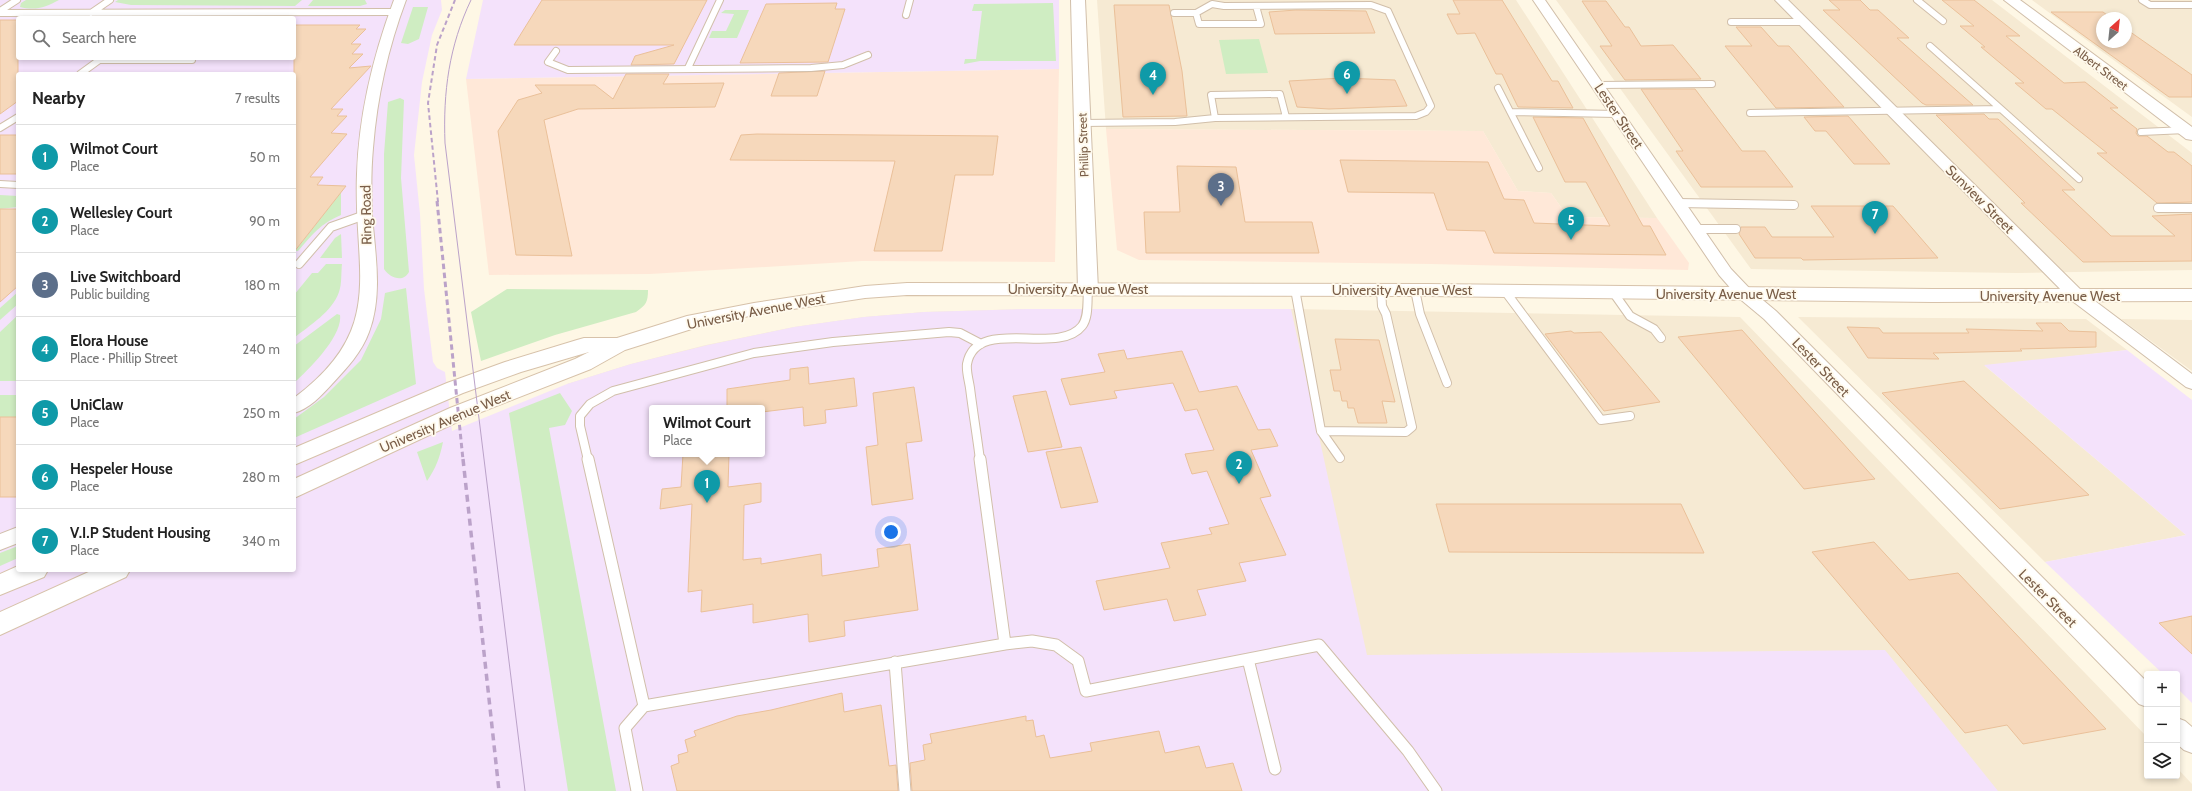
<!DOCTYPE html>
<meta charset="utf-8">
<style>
body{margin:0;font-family:Cabin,sans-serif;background:#f6f6f6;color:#222}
.controls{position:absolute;right:12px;bottom:12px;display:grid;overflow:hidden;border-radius:4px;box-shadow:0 2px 6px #0003}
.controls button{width:36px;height:36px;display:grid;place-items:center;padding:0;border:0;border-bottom:1px solid #e0e0e0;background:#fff;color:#222;font:20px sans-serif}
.compass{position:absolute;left:2096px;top:12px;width:36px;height:36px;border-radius:50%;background:#fff;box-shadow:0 2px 6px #0003;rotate:27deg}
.you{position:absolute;left:891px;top:532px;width:14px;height:14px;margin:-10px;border:3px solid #fff;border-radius:50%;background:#1a73e8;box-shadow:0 0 0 6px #1a73e833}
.badge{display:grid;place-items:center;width:26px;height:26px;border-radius:50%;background:#7f4930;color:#fff;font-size:13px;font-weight:700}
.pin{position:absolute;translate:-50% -33px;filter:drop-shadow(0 1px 2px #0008)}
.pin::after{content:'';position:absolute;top:21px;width:14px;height:12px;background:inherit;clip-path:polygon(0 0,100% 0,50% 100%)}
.popup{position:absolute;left:649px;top:405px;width:116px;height:52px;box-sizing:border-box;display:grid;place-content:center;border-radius:4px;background:#fff;filter:drop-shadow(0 1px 3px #0005);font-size:13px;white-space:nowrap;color:#767676}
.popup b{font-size:15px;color:#222}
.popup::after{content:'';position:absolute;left:50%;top:100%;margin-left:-8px;border:8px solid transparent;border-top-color:#fff}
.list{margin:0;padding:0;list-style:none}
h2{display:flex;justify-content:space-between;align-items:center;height:52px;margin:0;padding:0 16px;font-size:17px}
h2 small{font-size:13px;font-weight:400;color:#767676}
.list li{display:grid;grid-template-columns:26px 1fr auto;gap:12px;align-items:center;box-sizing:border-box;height:64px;padding:0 16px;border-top:1px solid #e0e0e0}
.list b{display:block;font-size:15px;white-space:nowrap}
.list p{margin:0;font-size:13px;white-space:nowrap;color:#767676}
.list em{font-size:13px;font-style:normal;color:#767676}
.icon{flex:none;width:22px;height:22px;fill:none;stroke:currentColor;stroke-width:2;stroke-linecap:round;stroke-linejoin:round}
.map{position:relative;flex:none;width:2192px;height:791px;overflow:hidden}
.search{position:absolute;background:#fff;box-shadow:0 2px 6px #0003;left:16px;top:16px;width:280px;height:44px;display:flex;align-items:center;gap:10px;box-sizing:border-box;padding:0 14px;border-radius:4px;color:#767676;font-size:15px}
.panel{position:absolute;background:#fff;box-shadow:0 2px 6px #0003;left:16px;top:72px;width:280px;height:500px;border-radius:4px}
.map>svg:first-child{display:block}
.residential{fill:#f6ead3;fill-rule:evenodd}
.commercial{fill:#ffe8d8}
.education{fill:#f4e2fb;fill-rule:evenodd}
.green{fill:#cfedc2}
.building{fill:#f6d8bb;stroke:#eac099}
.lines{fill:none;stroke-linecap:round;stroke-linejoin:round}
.service-far2-casing{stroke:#d1bfaa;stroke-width:8}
.service-far1-casing{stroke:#d1bfaa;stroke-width:10}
.service-casing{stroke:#d1bfaa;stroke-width:13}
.minor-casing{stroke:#d1bfaa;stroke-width:2}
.tertiary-casing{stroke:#d1bfaa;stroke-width:2}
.secondary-casing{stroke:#d7c2aa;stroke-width:2}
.service-far2{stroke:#fff;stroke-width:6}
.service-far1{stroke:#fff;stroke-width:8}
.service{stroke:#fff;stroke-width:11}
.minor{fill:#fff;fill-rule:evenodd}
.tertiary{fill:#fff;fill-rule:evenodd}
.secondary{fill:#fff;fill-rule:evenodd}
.tram{stroke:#bba2c9;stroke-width:1}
.rail-far2{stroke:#bba2c9;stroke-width:2;stroke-dasharray:4.5 3;stroke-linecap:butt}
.rail-far1{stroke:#bba2c9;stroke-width:3;stroke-dasharray:5.5 3.5;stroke-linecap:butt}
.rail{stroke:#bba2c9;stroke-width:3.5;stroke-dasharray:7 5;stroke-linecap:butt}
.labels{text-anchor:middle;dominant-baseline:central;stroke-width:3.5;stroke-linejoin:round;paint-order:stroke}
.far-street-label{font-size:12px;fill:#7a5e48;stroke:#fffaed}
.street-label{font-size:14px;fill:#7a5e48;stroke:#fffaed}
</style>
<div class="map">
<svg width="2192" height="791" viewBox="0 0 2192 791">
<rect width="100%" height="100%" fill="#fef7e5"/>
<path class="residential" d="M1097 0H1516L1657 218 1568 217 1551 193 1518 191 1483 131 1106 129Z
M1556 0H1992L2192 153V270L2017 273 1751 269Z
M2032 0H2192V117L2119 64ZM2102 18H2126V42H2102Z
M1028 309H1291L1740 317 2147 737V776H2177V768L2192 784V791H568L567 384 631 364 706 345 794 327 864 317 924 312ZM652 408H762V454H652Z
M1798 317 2086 319 2127 350 1985 366 2186 535 2045 562Z
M2121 319 2192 320V371Z"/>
<path class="commercial" d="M1059 69 1055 262 862 261 650 274 489 275 466 79Z
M1106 129 1483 131 1518 191 1551 193 1568 217 1657 218 1689 263 1688 270 1431 264 1139 260 1117 250Z"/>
<path class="education" d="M0 0H441L442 10 432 35 422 82 414 155 420 214 424 289 433 362 437 368 445 372 452 431 567 384 631 364 708 345 794 327 864 317 924 312 1028 309H1291L1367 655 1885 650 1998 791H0ZM18 18H294V58H18ZM18 74H294V570H18ZM652 408H762V454H652Z
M483 0H1059V69L466 79Z
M2127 350 2192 400V703L2177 688V674H2163L2045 562 2186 535 1984 365Z"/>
<path class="green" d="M26 0H59C46 7 36 11 20 7L21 3Z
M118 0H302L295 6 131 5 115 2Z
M313 0H365L367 4 360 6H308Z
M1053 3 1056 61H980L964 64 965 59H976L982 11H972L974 4Z
M413 7H428L419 39 408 44 401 43Z
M725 10H749L737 38H709L712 31H726L734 14 721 13Z
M1259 39 1268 73 1226 74 1219 40Z
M400 98 404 100 401 178 409 272C403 283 390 278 384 269V154L388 102Z
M341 192V215C320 224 313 234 298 251H295Z
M0 195 18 196V207L0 209Z
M341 234 342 258H320L335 238Z
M326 264H342C341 272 342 284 339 292 332 312 310 325 294 338V295L312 273H318Z
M406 288 416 384 294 438V419L324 397 361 360 381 319 385 293Z
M507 289 648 290C648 302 646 305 636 312L555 335 481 361 471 312Z
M18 292V304L0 320V308Z
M337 314 340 315C343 336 308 370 294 383V346Z
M18 315V381H0V332Z
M560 393 572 411 565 425 549 428 616 791H568L509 413Z
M0 395H18L17 417H0Z
M443 442C440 457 436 468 427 481L417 452Z
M18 546V558L0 566V553Z"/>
<path class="building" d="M542 0H707L674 64 631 65 635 56 674 45H514Z
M1453 0H1502L1552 81H1558L1573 108 1518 107 1502 74H1496L1475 33 1457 34 1447 14H1460Z
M1829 0H1860L1870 10H1878L1909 38H1897L1973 105H1926L1922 103 1823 10H1840Z
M1942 0H1974L2020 36H2006L2064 83 2085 82 2118 108H2110L2137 129 2136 133 2138 136H2147L2168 152H2174L2192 166V202L2157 203 2097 153H2107L2052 109H2046L2015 83H2024L1981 47H1985L1960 26H1974Z
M1582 1H1606L1625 27H1629L1641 46 1673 45 1701 79 1625 80 1600 46H1612Z
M837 3 835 9H845L828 62 740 63 766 4Z
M1114 5H1169L1182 71 1187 116 1123 117Z
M1296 10 1366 11 1375 33 1275 34 1269 12Z
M2051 12H2103L2111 18H2102V42H2126V29L2192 75V97H2169Z
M0 20H18V101L0 114Z
M294 25H360L356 29H366L351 44H361L352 54H363L349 68 371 66 331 109H343L337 116H347L331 133 347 134 310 177H323L317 185 346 186 294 252Z
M1736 27H1761L1778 46H1789L1844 107 1776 108 1725 46H1752Z
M825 71 817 96H771L779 73Z
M626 74H669L663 84 724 83 715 107 578 109 544 120 572 256 516 255 498 131 518 100 542 93 535 85H595L613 99Z
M1342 78 1395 80 1407 106 1329 109 1297 107 1289 81Z
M1641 89H1695L1742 151H1765L1793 187H1701L1676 151H1683Z
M1984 114 1989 119H1998L2075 190H2062L2111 236H2175L2152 216 2192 214V261L2083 262 2021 203H2025L1936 115Z
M1848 116 1890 164H1854L1826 131H1815L1804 117Z
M1533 117 1583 118 1643 226H1650L1666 255 1494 253 1485 231 1447 230 1434 193 1348 192 1340 160 1488 162 1504 199 1524 200 1534 223 1610 226 1586 182H1565Z
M0 135H18V174H0Z
M741 135 757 134 998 136 993 175H955L942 251H874L895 161 730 160Z
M1177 166 1236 167 1245 222H1312L1319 253H1146L1144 212H1180Z
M1811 206H1893L1938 258 1803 260 1801 258H1755L1739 234 1741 227H1765L1772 237H1834Z
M0 209H18V286L0 302Z
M2036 323H2061L2069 331 2096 332V347L2020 349 2022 351 1933 353 1939 359 1868 358 1847 327 1879 328 1883 333H1969L1966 329 2043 331Z
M1742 330 1805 401 1875 479 1804 489 1678 337Z
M1571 331 1574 333 1601 332 1660 402 1604 411 1545 334Z
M1335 339 1379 340 1395 402 1382 401 1387 423H1358L1354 408H1348L1347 401H1342L1340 391H1334L1330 370H1341Z
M1124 350 1127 359 1182 351 1199 392 1237 386 1258 430 1270 429 1278 446 1251 450 1271 496 1260 498 1286 555 1239 563 1246 581 1197 590 1206 615 1174 621 1167 599 1104 610 1096 581 1170 568 1161 543 1212 534 1209 528 1229 524 1207 471 1192 474 1189 466 1185 454 1214 450 1197 409 1185 411 1173 383 1114 391 1117 398 1070 405 1061 379 1105 372 1098 354Z
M808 367 809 384 854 378 857 406 825 410 826 423 804 426 803 407 762 412V408H727V389L790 380V369Z
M1964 381 2089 495 2000 509 1882 393Z
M914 387 922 441 906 443 913 499 872 505 866 447 878 445 873 393Z
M1046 391 1062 447 1028 452 1013 396Z
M0 417H18V497H0Z
M1081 447 1098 502 1061 508 1046 452Z
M683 454H729L728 487 761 483V502L744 505 743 560 761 558V564L821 554 822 576 879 567 877 549 910 544 918 610 844 621 845 636 809 642 808 614 753 623V604L701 612 702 590 688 592 692 504 660 509 662 489 681 487Z
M1436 504H1681L1704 553 1449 552Z
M1874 542 1909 580 1958 573 2106 729 2023 744 2007 725 1965 733 1812 552Z
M2192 616V654L2159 623Z
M842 693 844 712 881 705 889 766 896 765 898 791H677L671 766 679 763 678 755 688 752 685 740 696 736 694 731 737 716 771 710Z
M1026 716V721L1033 720 1036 737 1044 735 1050 758 1092 751 1090 743 1159 731 1165 753 1199 746 1206 768 1233 763 1242 791H912L910 763 925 760 923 745 932 743 930 734Z"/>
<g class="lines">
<defs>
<path id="service-far2" d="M1917 0 1943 21
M2142 0 2150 5H2192
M0 11 17 0
M0 13 395 12
M91 13 110 0
M1174 13H1196
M906 15 910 0
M1731 22H1803
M556 51 548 62 568 70 811 68 843 65 868 55
M100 60H192
M688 68 720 0
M80 74 102 58
M1598 85 1712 84
M1498 88 1539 168
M2001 109 2079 179
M1512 112 1617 114
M1750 113 2001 109 1930 46
M1215 118 1211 95 1280 94 1286 117
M1082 123 1175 122 1215 118 1416 116 1426 112 1431 106 1388 11 1371 5 1224 6 1212 4 1196 13 1199 24H1261L1256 6
M0 128 18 117
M2141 132 2186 130
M0 184 18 185"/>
<path id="service-far1" d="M1678 203 1794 205
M2158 208H2192
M1695 229H1736
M299 264 331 227 365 215
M1295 289 1321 431 1340 458
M1415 290 1420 314 1447 383
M1505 291 1601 420 1630 416
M1613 292 1630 316 1654 329 1661 338
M1321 431 1406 432 1412 427 1386 314 1382 306 1381 290
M588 460 580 426V416L590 404 613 391 754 353 833 342 949 332 960 333 981 344
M980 460C977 436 973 412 970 388 969 381 966 371 967 364 976 315 1058 357 1082 326 1089 317 1087 301 1088 290"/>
<path id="service" d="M588 459 644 706 625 728 637 791
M1005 644 1032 641 1056 645 1078 661 1086 691 1319 645 1408 751 1436 791
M1248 659 1275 769
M895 662 905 791
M644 706 1005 644 980 459"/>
<path id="minor" d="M394 0H406C388 48 377 97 373 148 371 170 371 192 372 215 375 253 383 295 369 332 362 352 346 369 332 384 322 395 309 409 294 413V398C388 328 353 272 357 174 359 114 373 56 394 0Z
M1533 0H1545L1731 269 1752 291 1776 311 2147 682V707L2139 704 1764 319 1740 299 1719 275Z
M1775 0H1788L2083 292 2192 374V389L2186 387 2071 300Z
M18 527V543L0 550V534Z
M2177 718 2185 721 2192 727V753L2184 750 2177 744Z"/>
<path id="tertiary" d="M1071 0H1085L1098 290 1095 294 1088 296 1081 294 1078 290Z
M2004 0H2020L2192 127V140L2186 139Z"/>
<path id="secondary" d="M907 283 1427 284 1933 289H2192V301L1933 302 1427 296 907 295 865 298 754 315 698 327 625 350 591 369 466 418 294 498V479L450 408 575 359 589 352 521 372 463 393 294 465V448L447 383 505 362 577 340 584 338H617L687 316 754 303 865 286Z
M18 566V570H48L44 577 0 595V574Z
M93 570H130L126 577 0 635V612Z"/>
</defs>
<use href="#service-far2" class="service-far2-casing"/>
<use href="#service-far1" class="service-far1-casing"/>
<use href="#service" class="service-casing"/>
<use href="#minor" class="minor-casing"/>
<use href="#tertiary" class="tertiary-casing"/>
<use href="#secondary" class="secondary-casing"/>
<use href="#service-far2" class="service-far2"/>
<use href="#service-far1" class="service-far1"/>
<use href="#service" class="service"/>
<use href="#minor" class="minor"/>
<use href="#tertiary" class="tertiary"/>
<use href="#secondary" class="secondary"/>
<path class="tram" d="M471 0C449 46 443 92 445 143L525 791"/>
<path class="rail-far2" d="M438 202 428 103 437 45 455 0"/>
<path class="rail-far1" d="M437 201 463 460"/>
<path class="rail" d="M463 459 499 791"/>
</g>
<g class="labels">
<g class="far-street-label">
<text transform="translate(2101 68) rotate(37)">Albert Street</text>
<text transform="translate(1083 145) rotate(-92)">Phillip Street</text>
</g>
<g class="street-label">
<text transform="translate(1619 116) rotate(56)">Lester Street</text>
<text transform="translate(1980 199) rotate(45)">Sunview Street</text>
<text transform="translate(366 215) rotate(-91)">Ring Road</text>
<text x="1078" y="289">University Avenue West</text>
<text x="1402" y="290">University Avenue West</text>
<text x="1726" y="294">University Avenue West</text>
<text x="2050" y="296">University Avenue West</text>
<text transform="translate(756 311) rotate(-11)">University Avenue West</text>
<text transform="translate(1821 367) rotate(46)">Lester Street</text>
<text transform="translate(445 421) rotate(-23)">University Avenue West</text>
<text transform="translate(2048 598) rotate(45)">Lester Street</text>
</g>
</g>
</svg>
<div class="controls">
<button>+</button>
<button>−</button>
<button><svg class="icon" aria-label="layers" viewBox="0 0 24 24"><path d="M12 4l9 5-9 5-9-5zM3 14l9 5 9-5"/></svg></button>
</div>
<svg class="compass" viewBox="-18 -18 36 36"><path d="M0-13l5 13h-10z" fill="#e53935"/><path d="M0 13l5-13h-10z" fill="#767676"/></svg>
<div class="you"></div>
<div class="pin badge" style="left:707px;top:503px;background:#0f9aa8">1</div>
<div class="popup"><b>Wilmot Court</b>Place</div>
<div class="pin badge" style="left:1239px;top:484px;background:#0f9aa8">2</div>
<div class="pin badge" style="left:1221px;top:206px;background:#5c6f8a">3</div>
<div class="pin badge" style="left:1153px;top:95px;background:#0f9aa8">4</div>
<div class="pin badge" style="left:1571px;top:240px;background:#0f9aa8">5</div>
<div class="pin badge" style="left:1347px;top:94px;background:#0f9aa8">6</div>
<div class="pin badge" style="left:1875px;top:234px;background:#0f9aa8">7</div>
<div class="search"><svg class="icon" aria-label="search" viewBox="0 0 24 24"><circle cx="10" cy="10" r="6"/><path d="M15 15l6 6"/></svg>Search here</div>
<section class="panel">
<h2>Nearby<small>7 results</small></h2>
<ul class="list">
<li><span class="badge" style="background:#0f9aa8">1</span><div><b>Wilmot Court</b><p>Place</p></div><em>50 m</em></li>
<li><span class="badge" style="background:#0f9aa8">2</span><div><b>Wellesley Court</b><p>Place</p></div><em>90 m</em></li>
<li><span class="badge" style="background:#5c6f8a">3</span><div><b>Live Switchboard</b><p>Public building</p></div><em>180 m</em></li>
<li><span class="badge" style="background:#0f9aa8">4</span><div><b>Elora House</b><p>Place · Phillip Street</p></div><em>240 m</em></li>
<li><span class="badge" style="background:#0f9aa8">5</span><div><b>UniClaw</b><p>Place</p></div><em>250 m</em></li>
<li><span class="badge" style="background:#0f9aa8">6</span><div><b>Hespeler House</b><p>Place</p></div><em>280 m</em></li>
<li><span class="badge" style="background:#0f9aa8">7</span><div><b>V.I.P Student Housing</b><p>Place</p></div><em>340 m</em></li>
</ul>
</section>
</div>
